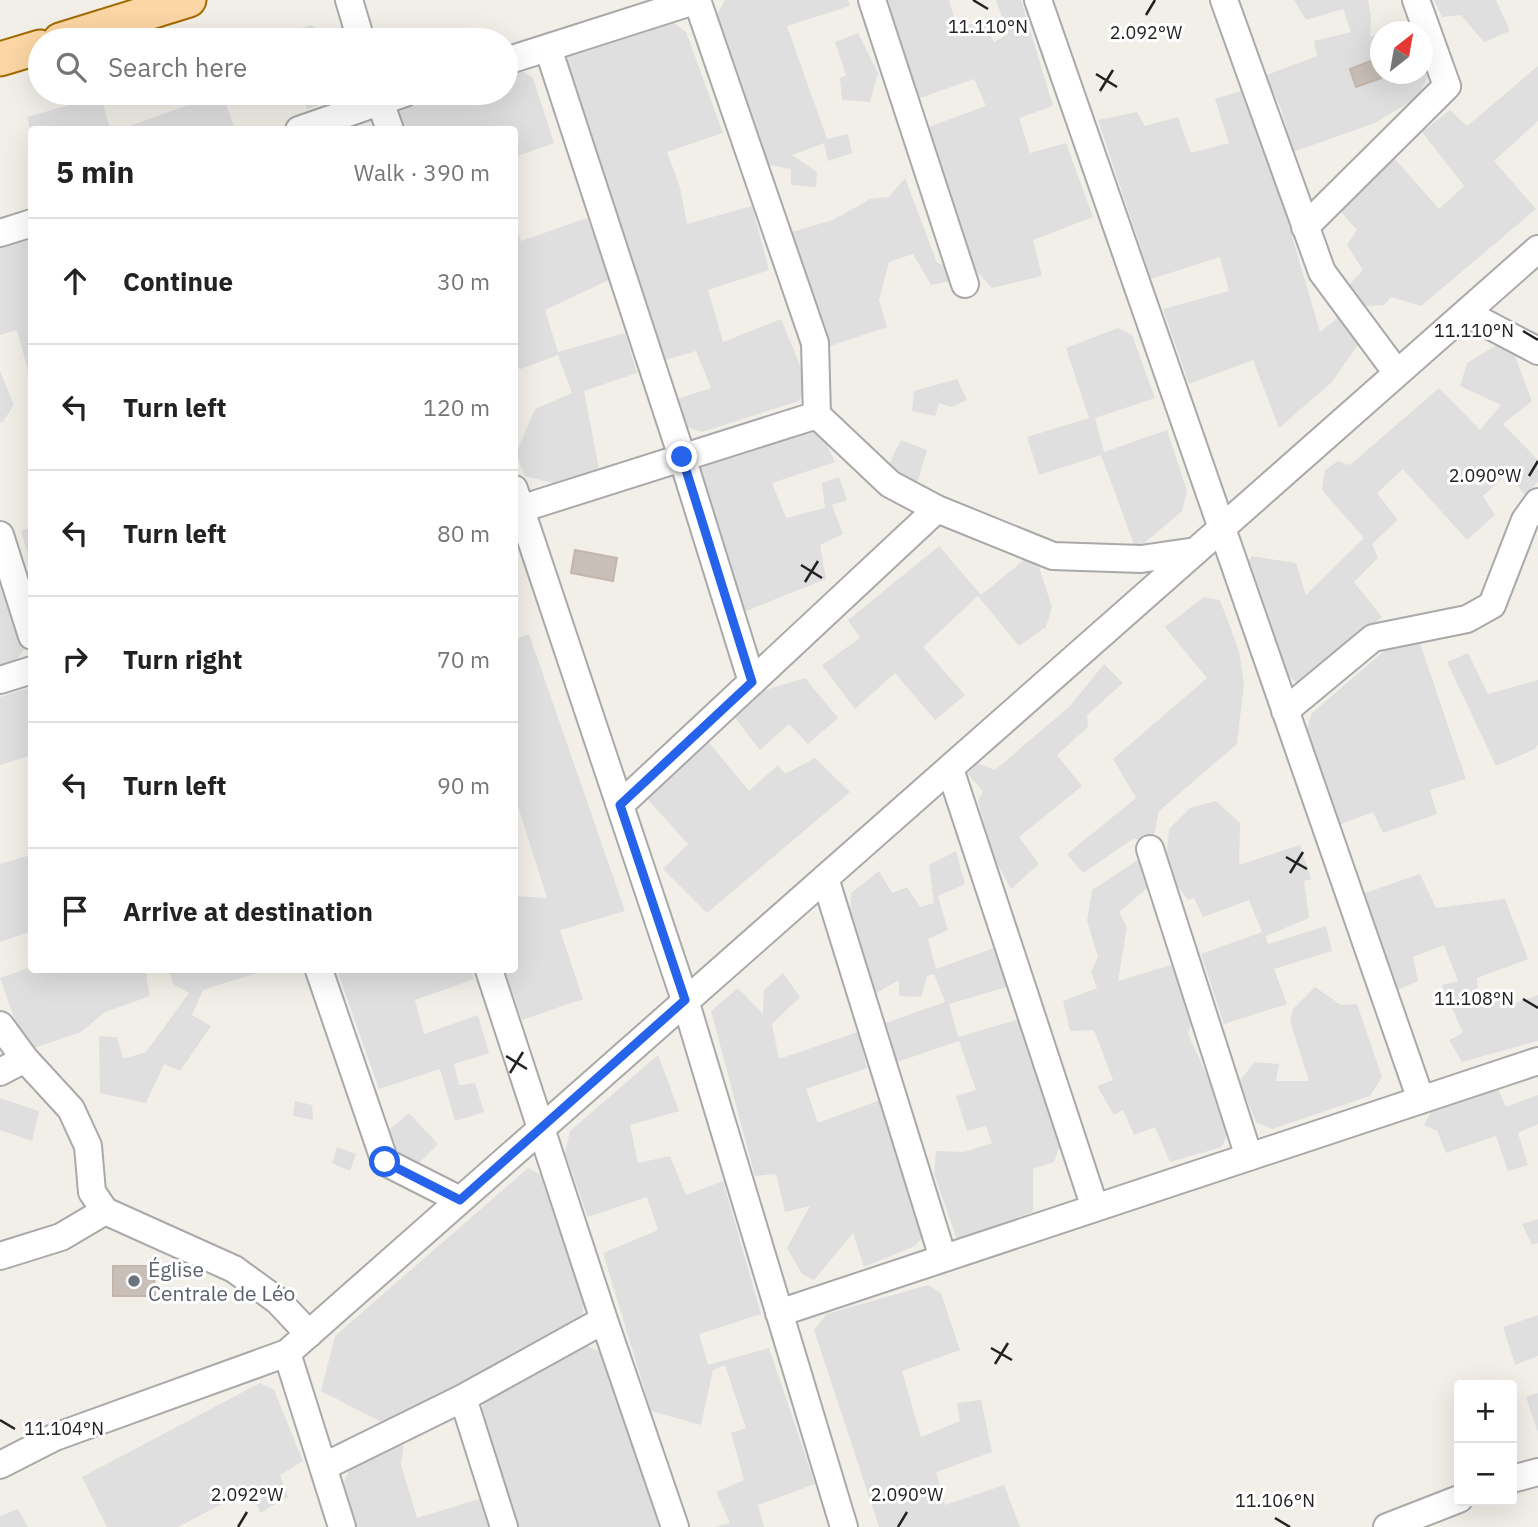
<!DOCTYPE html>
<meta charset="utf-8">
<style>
body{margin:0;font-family:"IBM Plex Sans",sans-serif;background:#f2f2f2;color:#222}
.controls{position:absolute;right:21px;bottom:21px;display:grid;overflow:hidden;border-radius:7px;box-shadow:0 7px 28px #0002}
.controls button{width:63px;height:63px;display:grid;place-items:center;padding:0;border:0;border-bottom:2px solid #e0e0e0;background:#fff;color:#222;font:35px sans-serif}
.compass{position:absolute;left:1370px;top:21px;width:63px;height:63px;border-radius:50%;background:#fff;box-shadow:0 7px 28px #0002;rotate:31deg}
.stop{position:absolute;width:21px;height:21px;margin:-16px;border:5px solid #2563eb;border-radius:50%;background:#fff}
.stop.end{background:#2563eb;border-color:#fff;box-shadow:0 2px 7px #0008}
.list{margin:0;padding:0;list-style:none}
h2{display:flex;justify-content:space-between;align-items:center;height:91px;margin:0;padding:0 28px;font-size:30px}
h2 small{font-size:23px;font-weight:400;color:#767676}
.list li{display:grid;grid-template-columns:46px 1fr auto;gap:21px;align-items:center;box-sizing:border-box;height:126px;padding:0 28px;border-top:2px solid #e0e0e0}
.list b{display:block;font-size:26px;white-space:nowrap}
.list em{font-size:23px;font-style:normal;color:#767676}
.icon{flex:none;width:38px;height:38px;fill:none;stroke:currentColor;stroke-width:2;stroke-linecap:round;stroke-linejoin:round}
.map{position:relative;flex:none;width:1538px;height:1527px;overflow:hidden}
.search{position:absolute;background:#fff;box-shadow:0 7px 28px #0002;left:28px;top:28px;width:490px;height:77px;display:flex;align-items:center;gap:18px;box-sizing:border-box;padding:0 24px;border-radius:38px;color:#767676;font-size:26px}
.panel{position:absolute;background:#fff;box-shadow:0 7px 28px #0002;left:28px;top:126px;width:490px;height:847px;border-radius:7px}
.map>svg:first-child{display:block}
.residential{fill:#e0dfdf}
.building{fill:#c7bfb8;stroke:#c4b6ab;stroke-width:2}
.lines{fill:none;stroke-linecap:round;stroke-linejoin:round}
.minor-casing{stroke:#a9a9a9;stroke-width:30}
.major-casing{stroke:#a06b00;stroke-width:37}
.minor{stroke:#fff;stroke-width:26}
.major{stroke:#fcd6a4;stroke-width:33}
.route{stroke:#2563eb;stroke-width:9}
.ticks{fill:none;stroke:#222;stroke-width:2.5}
.worship-dot{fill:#6b7280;stroke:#fff;stroke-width:2.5}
.labels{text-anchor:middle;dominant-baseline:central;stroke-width:6;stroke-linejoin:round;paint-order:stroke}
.worship-label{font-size:21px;fill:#5b616d;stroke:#fff;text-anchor:start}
.ticks-label{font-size:18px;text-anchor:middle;fill:#222;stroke:#fff;stroke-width:6;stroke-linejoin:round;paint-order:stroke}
</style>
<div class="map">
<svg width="1538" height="1527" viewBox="0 0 1538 1527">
<rect width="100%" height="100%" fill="#f2efe9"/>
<path class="residential" d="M725 0H848L850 6 787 26 827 139 848 134 852 153 828 161 824 143 792 155 817 172 816 187 791 185V169L765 164 715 18Z
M879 0H949L956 24H984L994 42 1008 34 996 0H1021L1053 106 1019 118 1030 153 1066 143 1093 217 1033 240 1042 276 992 288 966 260 923 129 986 106 974 79 914 100Z
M1294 0H1368L1371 16 1370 37 1380 33V74H1422L1423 56 1430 72 1418 97 1375 123 1293 152 1281 108 1264 76 1317 56 1314 41 1351 32 1343 9 1306 20Z
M1434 0H1496L1510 31 1484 42 1461 15 1442 17Z
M670 20 686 32 723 133 667 152 680 187 687 224 752 206 769 270 708 290 723 342 781 319 808 385 799 401 702 432 684 426 674 400 711 388 696 351 662 361 560 55Z
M311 25 332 37 333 40H280L278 36Z
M858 33 878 73 870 102 842 100 840 78 846 75 835 42Z
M1538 66V121L1494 161 1536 209 1421 306 1391 297 1384 305 1355 307 1348 286 1363 270 1347 245 1357 230 1337 208 1395 159 1439 209 1464 186 1422 132 1450 110 1467 126Z
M516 67 533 78 554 143 515 157 514 130 399 129 393 114 449 93H506V71Z
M1241 91 1256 112 1320 332 1345 312 1364 336 1332 382 1279 428 1253 360 1189 384 1163 309 1229 291 1220 257 1151 279 1098 120 1137 112 1145 126 1178 117 1191 153 1229 143 1215 99Z
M222 93 235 129H121Z
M301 93H341L337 98 307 109Z
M101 96 110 129 32 130 31 134 27 117Z
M905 178 937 263 948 266 951 281 931 285 913 254 889 262 879 300 887 327 827 347 788 233 833 220 870 199 889 197Z
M587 218 611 279 545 310 558 352 625 333 637 373 584 391 599 469 557 484 525 476 516 454 535 409 572 393 558 355 521 369 515 368 514 222 521 241Z
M31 237V382L17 330 0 335V246Z
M1118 328 1132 335 1155 398 1095 418 1104 452 1167 430 1187 491 1182 511 1136 550 1101 455 1039 475 1027 437 1089 418 1066 348Z
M1508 338 1532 401 1503 424 1538 460V482L1525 495 1508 473 1483 496 1495 515 1467 540 1403 469 1377 493 1398 520 1372 544 1378 558 1354 582 1382 617 1299 685 1285 672 1244 573 1251 556 1296 563 1306 595 1364 538 1322 490 1325 470 1338 461 1350 465 1439 388 1480 430 1501 405 1460 386 1467 363Z
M0 371 14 405 2 423 0 422Z
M957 379 967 400 952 407 939 403 935 416 912 411 914 391Z
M806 429 823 437 835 462 772 483 786 518 825 508 822 483 839 477 847 500 832 505 843 534 820 545 826 579 746 611 692 466Z
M901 440 927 450 916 487 885 472Z
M31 527H32L31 564 21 531Z
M939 546 981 595 1034 552 1052 607 1046 627 1019 646 978 596 923 647 965 695 935 720 895 673 855 709 822 665 860 638 848 620Z
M0 569 26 646 17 659 0 665Z
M1204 597 1220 600 1239 651 1244 684 1237 744 1159 811 1151 849 1166 862 1169 829 1190 808 1216 801 1240 823 1239 865 1300 845 1311 879 1304 881 1309 918 1266 936 1268 944 1326 926 1332 951 1274 969 1287 1004 1224 1024 1201 954 1262 932 1249 900 1203 917 1194 898 1188 900 1166 872 1119 912 1127 927 1118 981 1171 965 1195 1012 1188 1034 1230 1126 1222 1147 1170 1162 1155 1127 1134 1135 1123 1110 1114 1115 1097 1086 1113 1080 1094 1030 1070 1031 1063 1001 1097 988 1091 972 1098 957 1087 921 1092 890 1144 856 1146 840 1133 839 1083 873 1067 854 1136 798 1113 759 1207 678 1165 627Z
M1405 633 1418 637 1466 779 1430 790 1437 814 1383 833 1373 812 1336 826 1304 737 1312 713Z
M529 634 625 911 560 930 583 999 522 1020 505 970H514L515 896 547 898 515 797V639Z
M1468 653 1488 694 1538 680V744L1535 749 1496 766 1447 662Z
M1104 664 1123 683 1087 715 1088 727 1057 755 1082 786 1019 837 1039 864 1011 889 994 858 978 801 983 791 968 774 977 763 995 770 1069 707Z
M805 678 838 718 808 744 789 724 760 750 735 718 765 690Z
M31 687V755L0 765V697Z
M707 740 749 791 778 765 785 774 815 758 850 792 707 913 663 869 688 844 641 792 659 778 680 768Z
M956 851 965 884 938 896 948 930 928 939 936 969 994 948 1010 986 949 1004 958 1037 1020 1019 1060 1145 1054 1162 1033 1169V1212L957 1239 934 1174 936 1151 964 1152 992 1143 986 1126 967 1131 956 1096 976 1090 959 1041 897 1062 886 1023 945 1002 934 974 927 976 921 997 899 996V980L876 993 850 923 851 893 879 871 892 893 907 887 920 907 934 903 929 865Z
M31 855V931L0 942V864Z
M1420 874 1436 908 1505 899 1528 959 1477 978 1478 999 1507 998 1510 1005 1538 995V1041L1462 1062 1449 1040 1463 1033 1442 985 1458 981 1444 945 1413 957 1418 981 1391 993 1359 895Z
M31 967 32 970H145L150 996 105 1012 81 1032 34 1048 22 1040 0 978Z
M168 970H266L203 990 192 1015 211 1026 180 1071 164 1064 146 1103 100 1093 99 1036 117 1037 123 1059 146 1052 189 993 174 985Z
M337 970H471L474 979 415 1000 424 1034 478 1015 489 1053 454 1064 459 1085 475 1083 484 1112 455 1121 440 1069 379 1089Z
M783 973 800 997 772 1024 779 1059 858 1032 867 1068 806 1089 818 1123 880 1100 925 1234 915 1246 864 1267 853 1233 814 1280 802 1274 787 1248 810 1206 785 1212 776 1174 755 1176 711 1011 738 988 763 1014 764 990Z
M1315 987 1341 1005 1357 1004 1382 1077 1370 1096 1272 1129 1256 1122 1239 1081 1255 1062 1279 1064 1276 1081H1309L1290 1021 1293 1009Z
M658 1055 679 1111 630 1125 638 1163 670 1156 686 1195 723 1181 761 1314 699 1334 708 1365 769 1348 815 1484 758 1505 764 1527H714L730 1523 716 1492 744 1480 731 1433 746 1428 725 1365 713 1370 701 1425 651 1411 603 1253 658 1230 647 1197 588 1217 565 1153 570 1131Z
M1498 1089 1506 1107 1538 1095V1124L1518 1133 1528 1165 1508 1171 1496 1136 1446 1153 1437 1131 1424 1125 1435 1104 1449 1106Z
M0 1098 39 1111 32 1141 0 1130Z
M295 1101 312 1105 313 1120 293 1116Z
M409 1113 438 1144 417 1165 402 1162 389 1130Z
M337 1147 356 1154 350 1171 332 1163Z
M528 1168 541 1175 584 1299 582 1319 383 1423 321 1391 335 1336Z
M1538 1219V1243L1532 1245 1522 1224Z
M928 1285 941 1293 960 1350 902 1371 921 1437 960 1421 957 1403 981 1400 992 1452 936 1472 945 1505 1004 1485 1020 1527H879L814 1330 827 1314Z
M1538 1315V1356L1515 1365 1503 1327Z
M584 1345 601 1352 663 1527H519L480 1415 484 1402Z
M260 1383 274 1390 303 1461 280 1475 288 1497 260 1513 251 1489 178 1527H107L82 1477Z
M1538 1393V1433L1526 1397Z
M405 1434 401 1465 417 1518 479 1499 488 1527H355L342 1486 356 1455Z
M18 1509 28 1527H0V1516Z"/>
<path class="building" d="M1381 57V78L1356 87 1350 69Z
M575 550 617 558 613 581 571 573Z
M113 1266H154L155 1296H113Z"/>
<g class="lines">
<defs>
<path id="minor" d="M349 0 361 40
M872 0 965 284
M1038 0 1421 1100
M1224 0 1322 272 1397 373
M548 48 682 457 752 682
M506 61 697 0 815 343 817 415 890 484 937 509 1053 556 1141 559 1196 551
M377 93 390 130
M299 130 405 93
M1305 227 1447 86 1416 0
M0 233 32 223
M1466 313 1538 351
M514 489 685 1000 844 1527
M514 511 817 415
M0 535 32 636
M0 680 32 670
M1285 711 1373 638 1467 619 1492 605 1525 520 1538 502
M950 769 1095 1208
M620 805 937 509
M1150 849 1249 1157
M825 878 943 1258
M319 970 385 1162 460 1200
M489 970 604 1320 675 1527
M0 1025 25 1059 71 1109 88 1146 92 1192 105 1211 234 1269 278 1301 309 1334
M0 1072 25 1059
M0 1256 61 1237 105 1211
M779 1313 1538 1061
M287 1353 342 1527
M463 1398 504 1527
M0 1465 55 1437 287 1353 1538 249
M323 1467 463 1398 604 1320
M1512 1479 1538 1472
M1387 1527 1459 1499"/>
<path id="major" d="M60 40 189 0
M0 59 40 47"/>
</defs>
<use href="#minor" class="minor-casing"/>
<use href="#major" class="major-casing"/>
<use href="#minor" class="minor"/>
<use href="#major" class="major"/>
</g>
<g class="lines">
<path class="route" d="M385 1162 460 1200 685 1000 620 805 752 682 682 457"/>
</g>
<path class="ticks" d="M973 0 988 9M1146 15 1155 0M1096 74 1117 87M1100 91 1113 70M1523 331 1538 340M1529 476 1538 461M801 565 822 578M805 582 818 561M1286 857 1307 869M1290 873 1303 852M1523 999 1538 1008M506 1056 527 1069M510 1073 523 1052M991 1348 1012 1360M995 1364 1008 1343M0 1420 15 1429M1275 1518 1290 1527M238 1527 247 1512M898 1527 907 1512"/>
<circle class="worship-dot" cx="134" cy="1281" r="7"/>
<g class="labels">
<g class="worship-label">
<text x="148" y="1269">Église<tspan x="148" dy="24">Centrale de Léo</tspan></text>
</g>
</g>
<g class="ticks-label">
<text x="988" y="33">11.110°N</text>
<text x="1146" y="39">2.092°W</text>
<text x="1474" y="337">11.110°N</text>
<text x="1485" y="482">2.090°W</text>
<text x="1474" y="1005">11.108°N</text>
<text x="64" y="1435">11.104°N</text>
<text x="247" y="1501">2.092°W</text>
<text x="907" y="1501">2.090°W</text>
<text x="1275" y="1507">11.106°N</text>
</g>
</svg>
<div class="controls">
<button>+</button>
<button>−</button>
</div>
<svg class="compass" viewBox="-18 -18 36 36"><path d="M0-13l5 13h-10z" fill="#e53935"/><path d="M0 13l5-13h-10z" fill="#767676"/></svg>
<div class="stop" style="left:385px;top:1162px"></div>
<div class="stop end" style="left:682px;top:457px"></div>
<div class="search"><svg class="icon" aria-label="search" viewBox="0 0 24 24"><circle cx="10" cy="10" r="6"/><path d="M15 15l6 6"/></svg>Search here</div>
<section class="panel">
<h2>5 min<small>Walk · 390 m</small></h2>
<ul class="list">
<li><svg class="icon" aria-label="ahead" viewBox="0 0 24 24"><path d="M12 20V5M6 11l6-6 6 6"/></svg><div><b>Continue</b></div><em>30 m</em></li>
<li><svg class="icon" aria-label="left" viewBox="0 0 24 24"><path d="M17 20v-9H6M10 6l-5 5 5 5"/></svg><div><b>Turn left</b></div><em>120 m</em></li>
<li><svg class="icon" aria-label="left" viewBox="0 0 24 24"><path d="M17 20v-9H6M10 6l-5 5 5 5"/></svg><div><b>Turn left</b></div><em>80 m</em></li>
<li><svg class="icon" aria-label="right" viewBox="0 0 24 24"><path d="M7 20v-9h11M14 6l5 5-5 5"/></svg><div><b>Turn right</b></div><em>70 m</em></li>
<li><svg class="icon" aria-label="left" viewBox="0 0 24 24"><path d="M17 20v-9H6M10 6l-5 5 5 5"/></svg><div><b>Turn left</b></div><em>90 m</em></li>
<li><svg class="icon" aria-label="arrive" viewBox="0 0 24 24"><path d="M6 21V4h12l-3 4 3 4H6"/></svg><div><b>Arrive at destination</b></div></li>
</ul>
</section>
</div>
